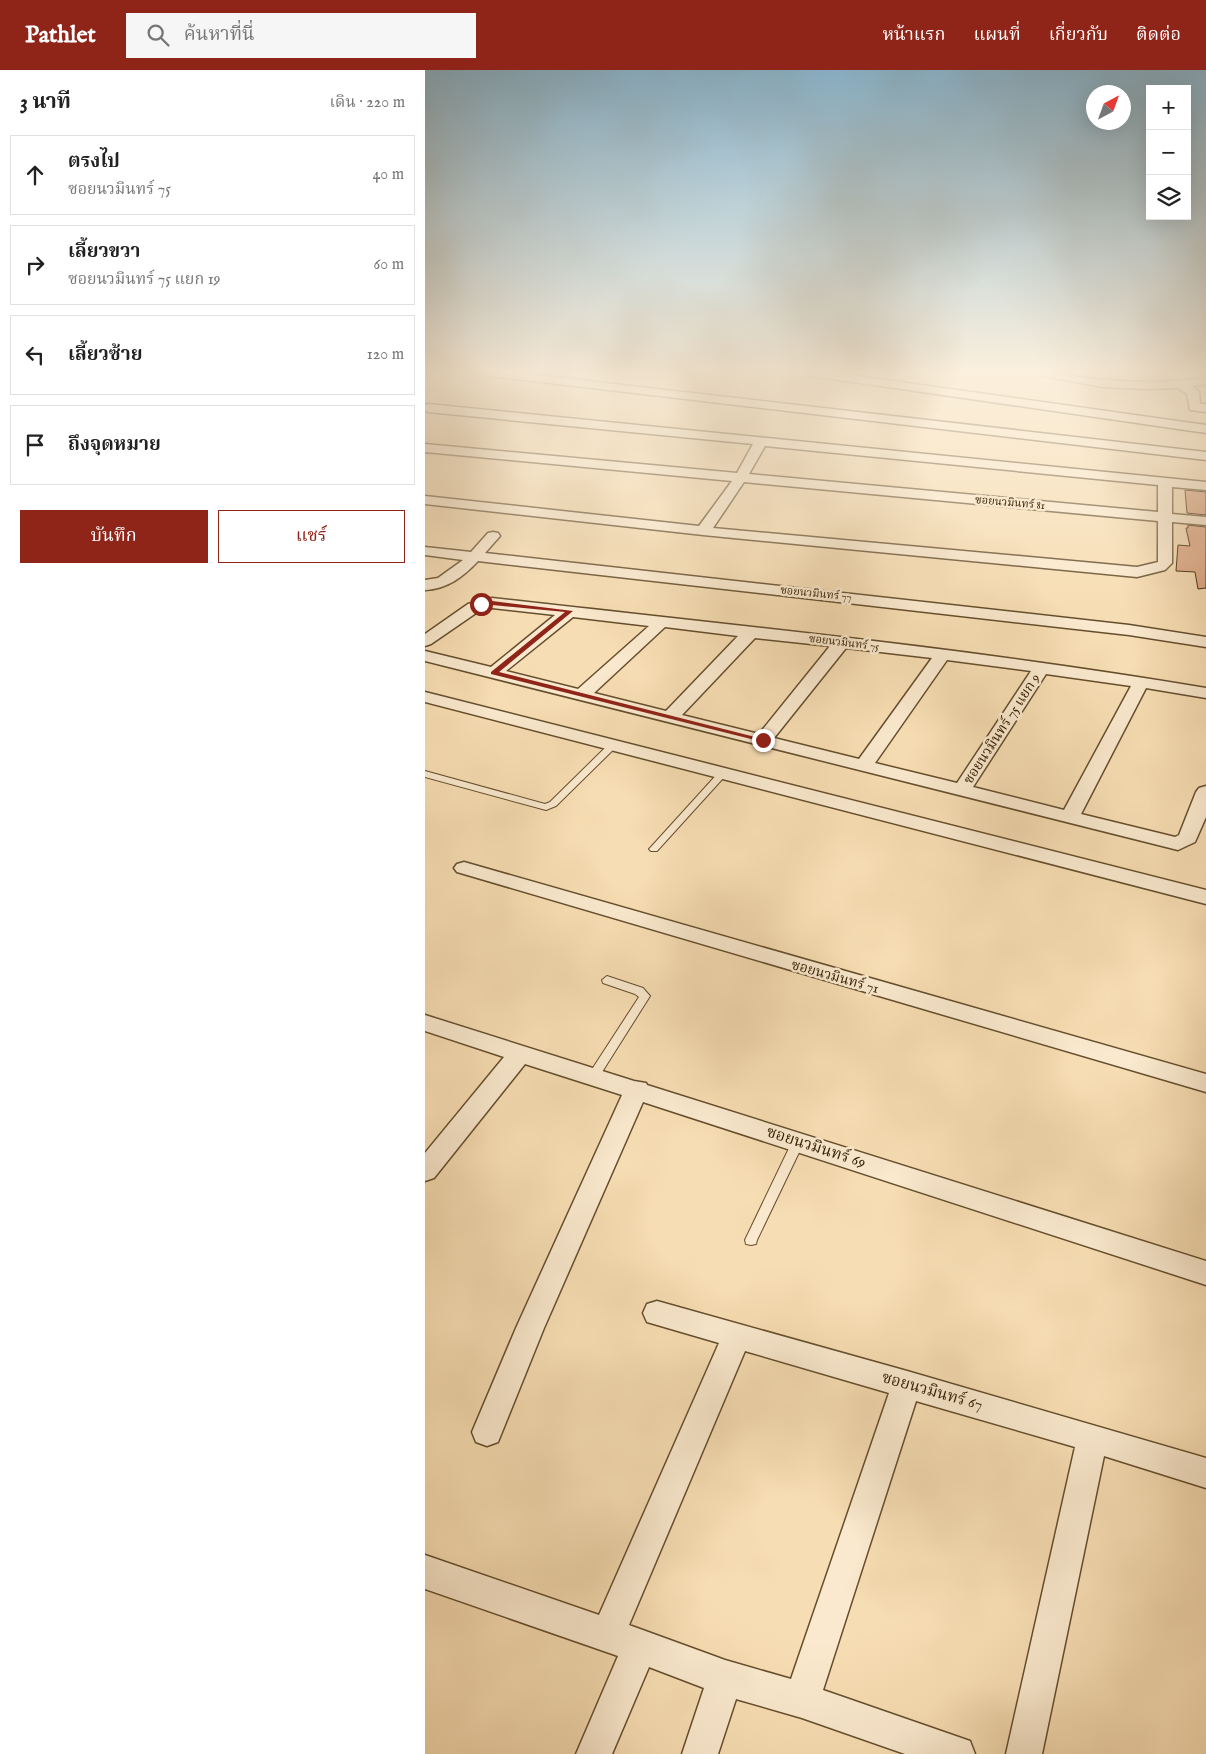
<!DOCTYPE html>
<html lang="th">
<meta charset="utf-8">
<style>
body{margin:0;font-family:"IM FELL English","Noto Serif Thai",serif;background:#f6f6f6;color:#222}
.controls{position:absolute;right:15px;top:15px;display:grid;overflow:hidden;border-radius:0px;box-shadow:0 5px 20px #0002}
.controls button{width:45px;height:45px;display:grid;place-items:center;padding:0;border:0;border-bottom:1px solid #e0e0e0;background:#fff;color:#222;font:25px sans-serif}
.compass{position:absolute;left:661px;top:15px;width:45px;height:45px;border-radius:50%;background:#fff;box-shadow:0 5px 20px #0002;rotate:41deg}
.stop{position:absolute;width:15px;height:15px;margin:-11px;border:4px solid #8f2418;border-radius:50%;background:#fff}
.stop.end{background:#8f2418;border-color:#fff;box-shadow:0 1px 5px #0008}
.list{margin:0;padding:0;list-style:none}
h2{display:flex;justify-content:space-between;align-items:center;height:65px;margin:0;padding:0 20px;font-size:21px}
h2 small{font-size:16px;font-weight:400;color:#767676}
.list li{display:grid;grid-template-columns:32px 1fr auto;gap:15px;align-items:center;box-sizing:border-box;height:80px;margin:0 10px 10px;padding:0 10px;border:1px solid #e0e0e0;border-radius:0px}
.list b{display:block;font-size:19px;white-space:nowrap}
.list p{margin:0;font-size:16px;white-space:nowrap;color:#767676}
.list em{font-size:16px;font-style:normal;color:#767676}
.actions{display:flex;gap:10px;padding:15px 20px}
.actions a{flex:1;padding:11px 0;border:1px solid #8f2418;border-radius:0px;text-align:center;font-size:18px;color:#8f2418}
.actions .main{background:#8f2418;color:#fff}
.icon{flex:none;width:28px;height:28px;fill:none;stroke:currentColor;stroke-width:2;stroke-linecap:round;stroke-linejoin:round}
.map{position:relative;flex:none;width:781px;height:1684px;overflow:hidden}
header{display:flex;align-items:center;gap:30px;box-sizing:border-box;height:70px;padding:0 25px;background:#8f2418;color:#fff}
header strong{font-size:24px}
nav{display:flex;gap:28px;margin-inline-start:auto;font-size:18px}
.search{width:350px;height:45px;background:#f6f6f6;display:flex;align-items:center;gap:12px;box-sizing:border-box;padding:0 18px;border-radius:0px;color:#767676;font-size:19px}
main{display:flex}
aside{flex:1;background:#fff}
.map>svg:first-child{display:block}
.building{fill:#dea682;stroke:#341e00}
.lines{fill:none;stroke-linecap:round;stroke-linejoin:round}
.service-casing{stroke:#654e2d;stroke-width:2}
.minor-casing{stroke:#654e2d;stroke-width:3}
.service{fill:#fae9ce;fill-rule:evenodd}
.minor{fill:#fae9ce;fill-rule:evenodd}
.route{fill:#8f2418}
.labels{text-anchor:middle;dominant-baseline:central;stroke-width:5;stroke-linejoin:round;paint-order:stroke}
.far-street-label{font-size:11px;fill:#341e00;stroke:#fae9ce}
.street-label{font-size:14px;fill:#341e00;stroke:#fae9ce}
.near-street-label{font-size:16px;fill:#341e00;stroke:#fae9ce}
</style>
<header>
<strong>Pathlet</strong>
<div class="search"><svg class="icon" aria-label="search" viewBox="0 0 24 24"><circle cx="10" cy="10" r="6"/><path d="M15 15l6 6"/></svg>ค้นหาที่นี่</div>
<nav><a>หน้าแรก</a><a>แผนที่</a><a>เกี่ยวกับ</a><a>ติดต่อ</a></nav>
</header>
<main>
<aside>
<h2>3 นาที<small>เดิน · 220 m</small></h2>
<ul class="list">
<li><svg class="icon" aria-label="ahead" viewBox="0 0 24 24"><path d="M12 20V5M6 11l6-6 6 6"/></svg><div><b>ตรงไป</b><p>ซอยนวมินทร์ 75</p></div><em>40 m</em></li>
<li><svg class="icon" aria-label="right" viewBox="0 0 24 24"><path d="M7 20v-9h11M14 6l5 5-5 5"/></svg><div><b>เลี้ยวขวา</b><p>ซอยนวมินทร์ 75 แยก 19</p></div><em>60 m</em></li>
<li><svg class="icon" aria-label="left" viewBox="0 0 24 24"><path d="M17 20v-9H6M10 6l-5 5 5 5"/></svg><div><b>เลี้ยวซ้าย</b></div><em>120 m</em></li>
<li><svg class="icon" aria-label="arrive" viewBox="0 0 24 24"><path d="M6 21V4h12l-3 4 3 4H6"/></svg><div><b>ถึงจุดหมาย</b></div></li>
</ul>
<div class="actions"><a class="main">บันทึก</a><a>แชร์</a></div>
</aside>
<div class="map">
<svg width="781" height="1684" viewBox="0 0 781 1684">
<rect width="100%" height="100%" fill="#f7ddb3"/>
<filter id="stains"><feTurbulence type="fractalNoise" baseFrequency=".004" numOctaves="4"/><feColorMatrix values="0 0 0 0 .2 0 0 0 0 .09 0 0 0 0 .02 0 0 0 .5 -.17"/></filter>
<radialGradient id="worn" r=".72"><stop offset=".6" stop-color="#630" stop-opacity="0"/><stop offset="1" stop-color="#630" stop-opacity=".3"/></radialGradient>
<path class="building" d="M760 420 781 422V445L762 443Z
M763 455 781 457V518L773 519 770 502 751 501 753 475 765 476 761 458H763Z"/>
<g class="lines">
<defs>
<path id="service" d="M188 672 192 675 191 677 131 736 121 740 0 707V701L120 734 125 732 185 673Z
M298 700 301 701 302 703 301 705 232 781H226L224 779 226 777 295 701Z
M182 906 218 918 225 926 172 1010H164L162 1007 214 927 210 924 178 913 177 910Z
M373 1067 377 1069 379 1072 332 1170 331 1174 326 1175 321 1174 320 1170 367 1072 369 1069Z"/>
<path id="minor" d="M57 303H94L781 382V390L63 306Z
M380 303H411L781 355V363L386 306Z
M611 303C635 303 657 308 681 310 714 313 747 312 781 308V314L767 316 774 322 775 334H781V342L765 340 762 324 753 318 719 319 678 317 613 305Z
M3 334 781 412V420L747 417V444L781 447V455L747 452V493L740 500 712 507 278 465 0 434V426L274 456 307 411 0 382V374L312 403 328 374 3 342 0 341V335ZM340 376 733 415V442L324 404ZM319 412 733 451V492L712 497 288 458Z
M68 462 73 463 75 466 60 483 704 555 781 567V577L704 565 53 491C38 507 22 519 0 520V510L13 508 38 490 0 485V477L46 482 63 463Z
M67 528C305 555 545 578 781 618V628L721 618 656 744 750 767 754 765 771 722 774 718 781 716V747L770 772 753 780 0 591V581L66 597 130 545 67 538 54 541 6 574 0 576V564L43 534ZM148 547 224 556 153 619 81 601ZM240 557 313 566 241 641 169 623ZM330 568 405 576 334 664 257 645ZM421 578 507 588 434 689 349 668ZM522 590 606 601 532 713 450 693ZM621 604 706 616 639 740 548 717Z
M0 622 781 820V834L0 632Z
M39 792 781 1004V1022L32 802 29 798 32 794Z
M0 945 209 1011 221 1013 222 1015 781 1191V1215L218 1032 119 1258 73 1372 62 1376 51 1372 47 1362 91 1258 197 1025 100 994 9 1108 0 1111V1083L79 987 0 961Z
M232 1231 482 1301 781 1388V1418L679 1386 617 1684H581L650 1377 491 1331 398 1620 545 1671 550 1684H480L377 1648 311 1629 293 1684H257L279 1618 224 1597 187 1684H151L193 1586 0 1519V1485L174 1545 294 1273 222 1252 218 1243 222 1234ZM320 1281 464 1323 366 1609 300 1590 204 1555Z"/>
</defs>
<use href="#service" class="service-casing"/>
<use href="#minor" class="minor-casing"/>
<use href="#service" class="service"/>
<use href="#minor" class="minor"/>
</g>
<linearGradient id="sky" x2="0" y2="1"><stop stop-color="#8ab7d1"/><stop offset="0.56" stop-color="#fbf0dd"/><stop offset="1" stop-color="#fbf0dd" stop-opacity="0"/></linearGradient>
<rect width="781" height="539" fill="url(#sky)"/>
<path class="route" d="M67 531 148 541 74 602 342 670 338 672 66 604V602L140 542 67 535 56 536 53 534Z"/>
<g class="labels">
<g class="far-street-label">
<text transform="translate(585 433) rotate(5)">ซอยนวมินทร์ 81</text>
<text transform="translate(391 524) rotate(6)">ซอยนวมินทร์ 77</text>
<text transform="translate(419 573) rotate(7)">ซอยนวมินทร์ 75</text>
</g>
<g class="street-label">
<text transform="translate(577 659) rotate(-57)">ซอยนวมินทร์ 75 แยก 9</text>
<text transform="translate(410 907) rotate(16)">ซอยนวมินทร์ 71</text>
</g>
<g class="near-street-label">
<text transform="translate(391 1078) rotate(18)">ซอยนวมินทร์ 69</text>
<text transform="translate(507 1322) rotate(16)">ซอยนวมินทร์ 67</text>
</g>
</g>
<rect width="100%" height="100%" filter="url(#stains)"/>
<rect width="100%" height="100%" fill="url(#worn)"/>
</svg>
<div class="controls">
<button>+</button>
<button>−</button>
<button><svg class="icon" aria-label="layers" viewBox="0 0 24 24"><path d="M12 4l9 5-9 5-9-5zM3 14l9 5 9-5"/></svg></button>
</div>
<svg class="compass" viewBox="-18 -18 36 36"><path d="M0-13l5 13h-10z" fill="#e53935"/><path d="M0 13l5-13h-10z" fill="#767676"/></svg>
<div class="stop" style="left:56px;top:534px"></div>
<div class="stop end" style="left:338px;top:670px"></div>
</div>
</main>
